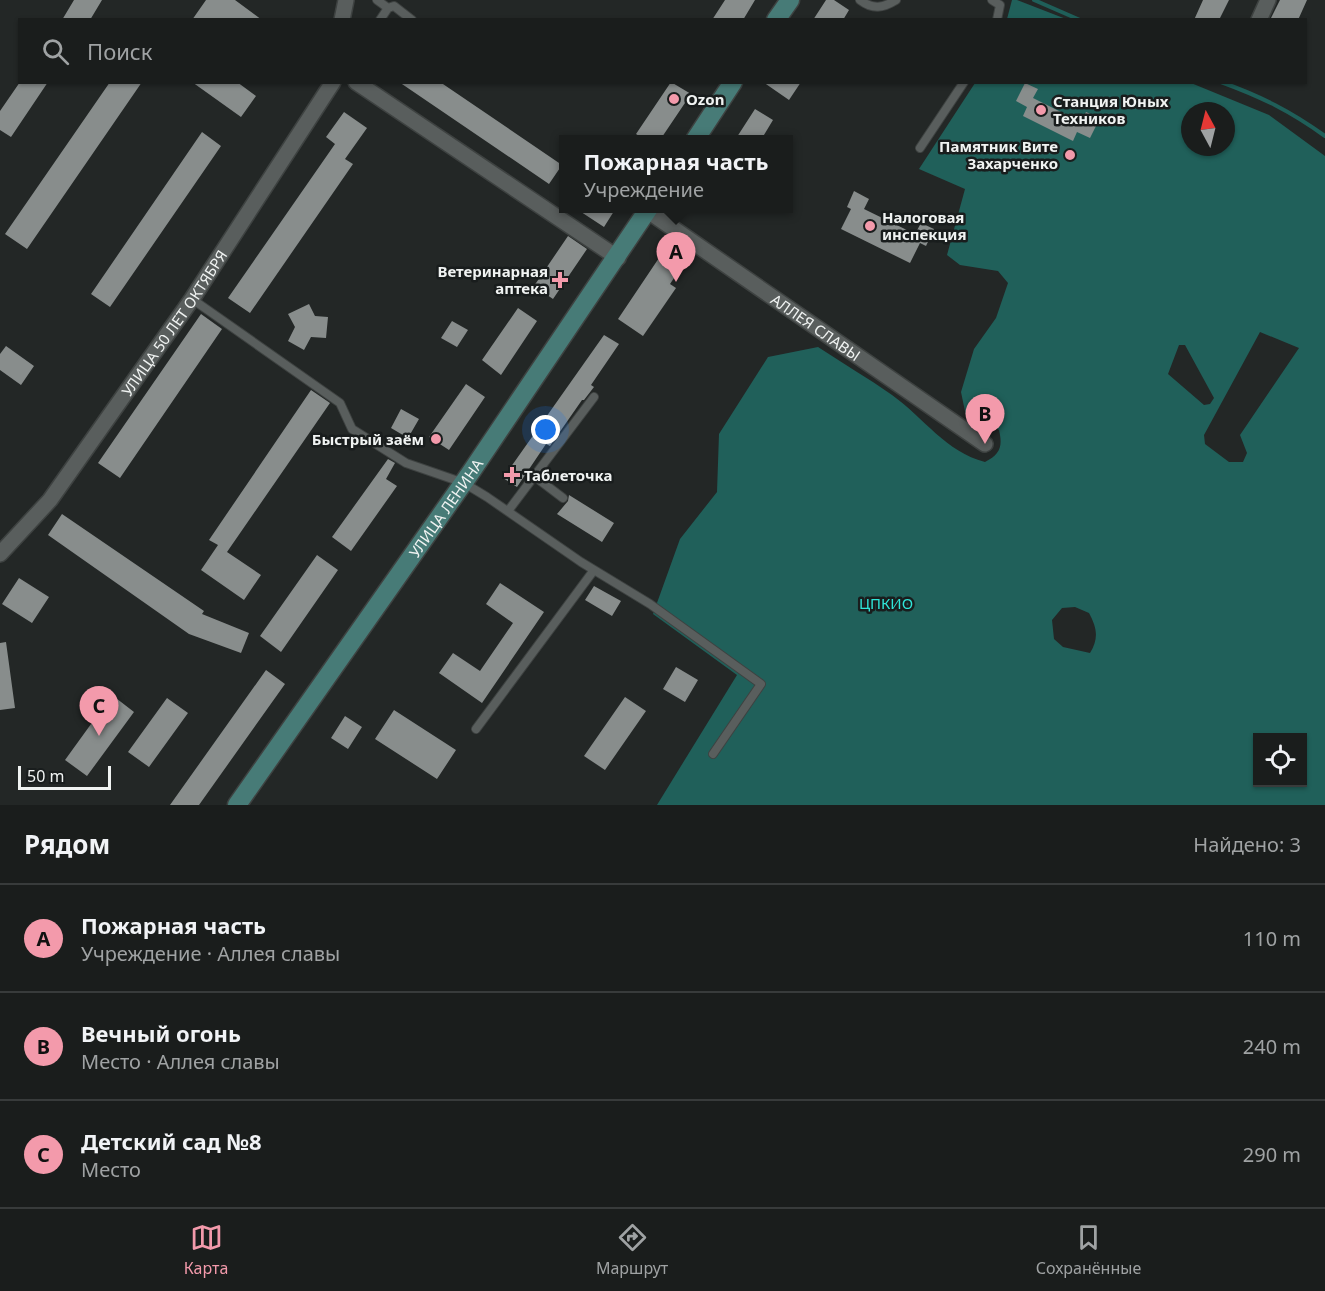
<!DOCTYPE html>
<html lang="ru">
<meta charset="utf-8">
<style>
body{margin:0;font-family:"Noto Sans",sans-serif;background:#232625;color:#f1f3f6}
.controls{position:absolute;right:18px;bottom:18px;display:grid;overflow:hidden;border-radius:0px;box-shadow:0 2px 4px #0004}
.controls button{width:54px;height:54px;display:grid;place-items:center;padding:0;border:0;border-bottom:2px solid #383b3b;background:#1a1d1c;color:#f1f3f6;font:30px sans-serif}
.compass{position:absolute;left:1181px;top:102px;width:54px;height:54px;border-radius:50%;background:#1a1d1c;box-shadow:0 2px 4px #0004;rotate:353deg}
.scale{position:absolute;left:18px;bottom:15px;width:93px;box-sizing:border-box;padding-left:6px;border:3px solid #f0f3f2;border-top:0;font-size:16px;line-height:21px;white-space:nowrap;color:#f0f3f2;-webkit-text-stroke:4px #191d1d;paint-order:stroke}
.you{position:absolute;left:546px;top:430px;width:21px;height:21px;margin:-15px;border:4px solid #fff;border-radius:50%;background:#1a73e8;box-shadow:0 0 0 9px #1a73e833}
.badge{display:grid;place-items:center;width:39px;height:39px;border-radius:50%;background:#f39aab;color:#111;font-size:20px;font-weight:700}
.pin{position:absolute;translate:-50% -50px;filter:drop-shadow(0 2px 3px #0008)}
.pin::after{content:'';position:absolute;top:32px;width:21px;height:18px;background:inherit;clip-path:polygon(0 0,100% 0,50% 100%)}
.popup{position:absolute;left:559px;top:135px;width:234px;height:78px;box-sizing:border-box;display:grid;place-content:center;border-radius:0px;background:#1a1d1c;filter:drop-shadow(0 2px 4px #0005);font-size:20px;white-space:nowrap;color:#9fa2a3}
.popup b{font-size:22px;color:#f1f3f6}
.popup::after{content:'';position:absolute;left:50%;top:100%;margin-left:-12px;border:12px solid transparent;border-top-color:#1a1d1c}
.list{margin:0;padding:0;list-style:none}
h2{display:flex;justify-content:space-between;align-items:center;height:78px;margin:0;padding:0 24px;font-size:26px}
h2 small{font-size:20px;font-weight:400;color:#9fa2a3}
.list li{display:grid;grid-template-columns:39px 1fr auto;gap:18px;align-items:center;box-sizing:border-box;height:108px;padding:0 24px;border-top:2px solid #383b3b}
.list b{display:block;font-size:22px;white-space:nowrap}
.list p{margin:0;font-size:20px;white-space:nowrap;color:#9fa2a3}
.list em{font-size:20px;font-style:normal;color:#9fa2a3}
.icon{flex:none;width:33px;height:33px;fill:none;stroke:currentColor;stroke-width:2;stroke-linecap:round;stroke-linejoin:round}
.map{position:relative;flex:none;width:1325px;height:805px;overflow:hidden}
.search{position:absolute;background:#1a1d1c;box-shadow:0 2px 4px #0004;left:18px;right:18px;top:18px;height:66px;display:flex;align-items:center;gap:15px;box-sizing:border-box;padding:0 21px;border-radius:0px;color:#9fa2a3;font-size:22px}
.sheet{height:402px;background:#1a1d1c}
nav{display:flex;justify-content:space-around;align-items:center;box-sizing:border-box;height:84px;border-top:2px solid #383b3b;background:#1a1d1c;font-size:16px;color:#9fa2a3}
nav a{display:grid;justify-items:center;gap:3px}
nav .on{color:#f39aab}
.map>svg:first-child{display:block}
.forest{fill:#20605a;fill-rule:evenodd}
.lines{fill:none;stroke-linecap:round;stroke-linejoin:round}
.stream{stroke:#1f5f59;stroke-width:4}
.building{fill:#888d8c}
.lane-casing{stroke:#3e4241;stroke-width:10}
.street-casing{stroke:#3e4241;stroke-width:18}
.secondary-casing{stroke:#3e4241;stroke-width:21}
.lane{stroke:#595e5d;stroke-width:8}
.street{stroke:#595e5d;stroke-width:15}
.secondary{stroke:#477b77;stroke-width:18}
.poi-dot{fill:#f39aab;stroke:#191d1d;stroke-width:2}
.labels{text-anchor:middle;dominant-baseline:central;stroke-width:5;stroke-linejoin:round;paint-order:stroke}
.poi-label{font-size:15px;font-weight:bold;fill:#f0f3f2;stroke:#191d1d;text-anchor:start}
.street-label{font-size:15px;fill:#f0f3f2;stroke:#191d1d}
.park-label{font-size:15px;fill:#2fe5d8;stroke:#191d1d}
</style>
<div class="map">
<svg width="1325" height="805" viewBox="0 0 1325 805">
<rect width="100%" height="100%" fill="#232726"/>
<path class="forest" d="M1012 0H1017L1066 19H1007Z
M975 83H1191L1269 115 1325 156V805H657L737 675 653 614 680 539 717 492 719 434 768 357 818 347C842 363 868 378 892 395 924 418 946 452 985 462 1000 454 1003 447 999 430L988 423 967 421 961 392 974 349 996 318 1008 283 998 271 960 265 947 255 965 189 919 169ZM1190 111H1226V147H1190ZM1260 332 1299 348 1240 435 1247 453 1243 462H1229L1205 444 1204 435ZM1179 345H1185L1214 398 1210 404 1204 405 1168 374ZM1075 607 1089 613C1097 628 1099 638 1090 653L1063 647 1054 639 1052 620 1062 608ZM1258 738H1302V782H1258Z"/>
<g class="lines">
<path class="stream" d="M1034 0 1080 20
M1221 82C1262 97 1290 111 1325 136"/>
</g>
<path class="building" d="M74 0H102L90 20H62Z
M206 0H235L262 20H192Z
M725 0H755L743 20H712Z
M826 0H834L849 10 843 20H813Z
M1203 0H1229L1219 20H1194Z
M1280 0H1307L1298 20H1270Z
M20 82H48L11 137 0 130V111Z
M110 82H142L27 249 5 234Z
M192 82H237L256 96 241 117Z
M399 82H440L562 165 549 184Z
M671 82 691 94 660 140H645L636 134Z
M763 82H801L789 100Z
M1025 83 1038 89 1033 98 1081 122 1086 112 1100 118 1090 138 1077 132 1073 141 1023 116 1027 107 1016 101Z
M755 109 773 120 761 140H735Z
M344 112 367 128 345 159 353 164 250 313 228 298 335 144 326 137Z
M202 132 221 146 110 307 91 294Z
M854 191 869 199 864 209 915 234 921 223 934 229 926 246 920 243 910 263 841 229 851 209 847 207Z
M575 208H616L604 227Z
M568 236 587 249 553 299 534 286Z
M665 249 684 263 670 284 676 288 643 336 618 319Z
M309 304 315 316 328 317 326 338 311 337 304 350 288 341 295 327 288 314Z
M518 308 537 321 501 375 482 360Z
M201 314 222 329 120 478 98 463Z
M452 321 468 330 457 347 441 338Z
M604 335 619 344 591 385 594 387 584 400H582L550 446 546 444 517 487 503 478Z
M6 346 34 366 21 385 0 370V354Z
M466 384 485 397 449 450 429 437Z
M311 390 330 403 227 552 261 575 244 600 201 570 218 545 209 540Z
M401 409 419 419 408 438 391 428Z
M388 459 395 463 386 479 397 486 351 551 332 537Z
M569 495 614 523 602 542 557 514 568 501Z
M62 514 204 611 202 614 249 633 241 653 189 634 48 535Z
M317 555 338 570 281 652 260 636Z
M19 578 49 597 32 623 2 604Z
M500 583 544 612 482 703 439 673 453 653 480 671 513 623 486 604Z
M594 586 621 601 612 616 585 600Z
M6 642 15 708 0 710V643Z
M676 667 698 680 685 702 663 689Z
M266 670 285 684 199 805H170Z
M112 695 134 712 87 776 65 760Z
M625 697 646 711 605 770 584 756Z
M167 698 188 713 149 767 128 752Z
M394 710 456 750 437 779 375 739Z
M345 716 362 727 348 749 331 738Z"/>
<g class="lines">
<defs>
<path id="lane" d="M377 0 388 8
M860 0C873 10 883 8 896 0
M992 0 1000 5 997 20
M380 20 388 8 394 6 412 20
M920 148 964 82
M192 299 340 403 352 429 406 463 464 483 487 497 581 562 650 604 761 684 713 754
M534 476 563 498
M508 511 594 397
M476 729 594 570"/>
<g id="street">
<path d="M342 20 346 0"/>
<path d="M1259 20 1268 0"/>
<path d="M356 82 618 258"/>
<path id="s1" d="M648 211 985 444"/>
<path id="s2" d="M0 554 50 500 192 299 333 82"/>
</g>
<g id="secondary">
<path d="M776 20 790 0"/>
<path d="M695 140 733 82"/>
<path id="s3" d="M237 805 471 472 649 208"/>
</g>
</defs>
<use href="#lane" class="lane-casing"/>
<use href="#street" class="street-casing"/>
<use href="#secondary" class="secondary-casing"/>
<use href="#lane" class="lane"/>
<use href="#street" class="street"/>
<use href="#secondary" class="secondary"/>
</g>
<g class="poi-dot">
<circle cx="674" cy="99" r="6"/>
<circle cx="1041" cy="110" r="6"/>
<circle cx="1070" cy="155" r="6"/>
<circle cx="870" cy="226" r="6"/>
<path d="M557 271h6v6h6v6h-6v6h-6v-6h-6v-6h6z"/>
<circle cx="436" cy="439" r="6"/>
<path d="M509 466h6v6h6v6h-6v6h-6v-6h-6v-6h6z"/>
</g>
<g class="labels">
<g class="poi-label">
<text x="686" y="99">Ozon</text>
<text x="1053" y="101">Станция Юных<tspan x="1053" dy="17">Техников</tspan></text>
<text x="1058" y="146" text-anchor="end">Памятник Вите<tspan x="1058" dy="17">Захарченко</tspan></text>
<text x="882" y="217">Налоговая<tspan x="882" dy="17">инспекция</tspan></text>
<text x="548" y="271" text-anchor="end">Ветеринарная<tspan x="548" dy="17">аптека</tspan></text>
<text x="424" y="439" text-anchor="end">Быстрый заём</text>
<text x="524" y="475">Таблеточка</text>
</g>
<g class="street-label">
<text stroke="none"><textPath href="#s2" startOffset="290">УЛИЦА 50 ЛЕТ ОКТЯБРЯ</textPath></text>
<text stroke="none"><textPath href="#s1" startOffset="204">АЛЛЕЯ СЛАВЫ</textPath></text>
<text stroke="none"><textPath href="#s3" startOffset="363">УЛИЦА ЛЕНИНА</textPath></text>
</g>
<g class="park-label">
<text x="886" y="603">ЦПКИО</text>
</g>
</g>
</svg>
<div class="controls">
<button><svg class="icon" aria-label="locate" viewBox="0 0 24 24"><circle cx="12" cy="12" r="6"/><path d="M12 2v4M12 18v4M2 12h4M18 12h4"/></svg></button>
</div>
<svg class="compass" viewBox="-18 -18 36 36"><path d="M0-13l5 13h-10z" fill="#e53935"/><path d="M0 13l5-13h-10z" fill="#9fa2a3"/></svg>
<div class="scale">50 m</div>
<div class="you"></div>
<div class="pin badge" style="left:676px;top:282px">A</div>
<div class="popup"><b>Пожарная часть</b>Учреждение</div>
<div class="pin badge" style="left:985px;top:444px">B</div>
<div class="pin badge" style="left:99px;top:736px">C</div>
<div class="search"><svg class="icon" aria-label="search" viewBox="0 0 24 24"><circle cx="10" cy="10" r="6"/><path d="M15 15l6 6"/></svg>Поиск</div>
</div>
<section class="sheet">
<h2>Рядом<small>Найдено: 3</small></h2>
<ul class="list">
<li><span class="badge">A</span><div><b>Пожарная часть</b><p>Учреждение · Аллея славы</p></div><em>110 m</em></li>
<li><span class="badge">B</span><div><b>Вечный огонь</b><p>Место · Аллея славы</p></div><em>240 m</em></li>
<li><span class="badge">C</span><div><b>Детский сад №8</b><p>Место</p></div><em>290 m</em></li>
</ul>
</section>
<nav>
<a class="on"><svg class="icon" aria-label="map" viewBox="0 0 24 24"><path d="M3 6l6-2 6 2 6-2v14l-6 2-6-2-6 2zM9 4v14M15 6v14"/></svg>Карта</a>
<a><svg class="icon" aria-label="directions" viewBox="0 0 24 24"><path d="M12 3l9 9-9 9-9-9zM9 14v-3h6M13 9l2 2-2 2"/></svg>Маршрут</a>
<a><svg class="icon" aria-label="saved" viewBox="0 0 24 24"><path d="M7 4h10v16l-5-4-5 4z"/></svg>Сохранённые</a>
</nav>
